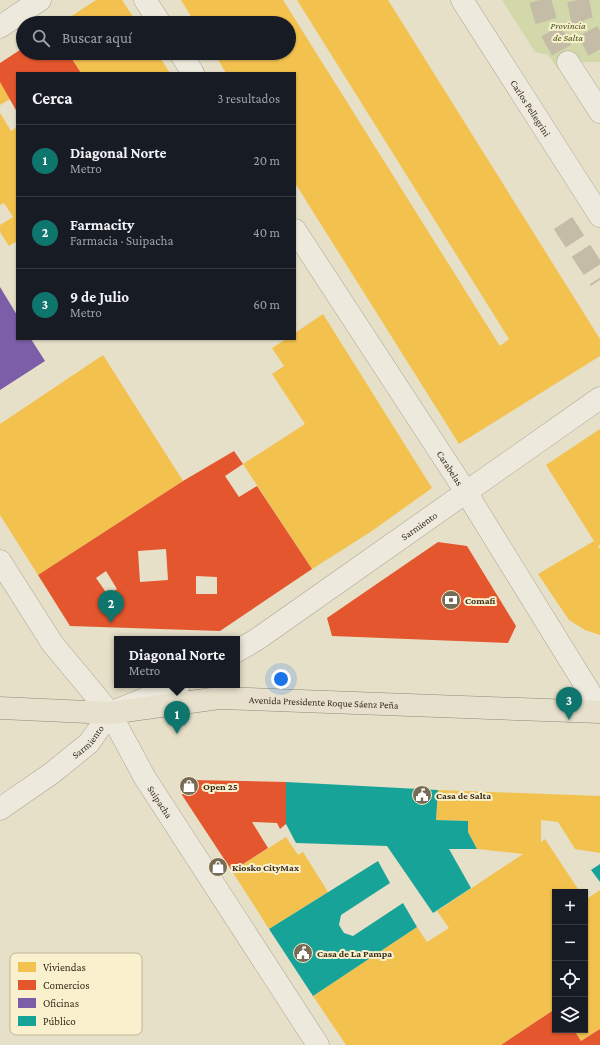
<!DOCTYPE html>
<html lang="es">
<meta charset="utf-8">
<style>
body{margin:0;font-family:"Crimson Pro",serif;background:#20242c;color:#f1f3f6}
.controls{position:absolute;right:12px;bottom:12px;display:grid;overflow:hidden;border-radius:0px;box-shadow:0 1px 3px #0004}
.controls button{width:36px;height:36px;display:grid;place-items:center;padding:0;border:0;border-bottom:1px solid #363941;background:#171b24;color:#f1f3f6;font:20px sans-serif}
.you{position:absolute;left:281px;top:679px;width:14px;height:14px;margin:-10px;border:3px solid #fff;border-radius:50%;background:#1a73e8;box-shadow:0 0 0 6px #1a73e833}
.badge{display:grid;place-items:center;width:26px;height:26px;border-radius:50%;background:#0f766e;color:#fff;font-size:13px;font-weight:700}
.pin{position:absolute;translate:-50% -33px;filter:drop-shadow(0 1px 2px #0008)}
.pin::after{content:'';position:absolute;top:21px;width:14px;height:12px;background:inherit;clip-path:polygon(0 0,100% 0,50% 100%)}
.popup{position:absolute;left:114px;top:636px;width:126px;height:52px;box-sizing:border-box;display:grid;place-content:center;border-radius:0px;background:#171b24;filter:drop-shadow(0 1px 3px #0005);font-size:13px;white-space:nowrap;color:#9ea1a6}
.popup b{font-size:15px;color:#f1f3f6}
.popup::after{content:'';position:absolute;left:50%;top:100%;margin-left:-8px;border:8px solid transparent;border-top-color:#171b24}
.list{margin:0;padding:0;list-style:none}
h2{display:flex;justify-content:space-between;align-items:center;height:52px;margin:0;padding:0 16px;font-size:17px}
h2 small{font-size:13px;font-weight:400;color:#9ea1a6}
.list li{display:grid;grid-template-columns:26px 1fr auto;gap:12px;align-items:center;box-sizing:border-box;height:72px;padding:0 16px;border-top:1px solid #363941}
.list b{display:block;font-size:15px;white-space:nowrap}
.list p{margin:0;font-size:13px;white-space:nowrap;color:#9ea1a6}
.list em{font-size:13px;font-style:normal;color:#9ea1a6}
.icon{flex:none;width:22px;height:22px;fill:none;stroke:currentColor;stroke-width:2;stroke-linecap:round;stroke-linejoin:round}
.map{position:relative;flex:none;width:600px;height:1045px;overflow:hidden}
.search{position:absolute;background:#171b24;box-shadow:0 1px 3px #0004;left:16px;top:16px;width:280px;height:44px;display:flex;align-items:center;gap:10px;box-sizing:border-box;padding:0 14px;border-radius:22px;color:#9ea1a6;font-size:15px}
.panel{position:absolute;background:#171b24;box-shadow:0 1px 3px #0004;left:16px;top:72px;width:280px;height:268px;border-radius:0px}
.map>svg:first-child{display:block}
.green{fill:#d3d8aa}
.homes{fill:#f2c14e}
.shops{fill:#e4572e;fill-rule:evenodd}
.offices{fill:#7b5ea7}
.public{fill:#17a398}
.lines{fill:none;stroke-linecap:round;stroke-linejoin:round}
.minor-tunnel{stroke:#c4bca6;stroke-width:22;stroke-dasharray:22 11;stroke-linecap:butt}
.minor-casing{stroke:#aba493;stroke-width:23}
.major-casing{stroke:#90897a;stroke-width:23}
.minor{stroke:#ede9dc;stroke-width:22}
.major{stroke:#e6e0cc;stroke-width:22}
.labels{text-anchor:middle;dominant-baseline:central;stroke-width:4;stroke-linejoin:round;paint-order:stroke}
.park-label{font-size:10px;font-style:italic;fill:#45581f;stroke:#f9f0cd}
.street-label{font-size:10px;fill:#3a2c1a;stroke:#f9f0cd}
.poi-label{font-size:10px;font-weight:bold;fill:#3a2c1a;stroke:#f9f0cd;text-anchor:start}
.key{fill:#f9f0cd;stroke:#c0b597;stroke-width:1}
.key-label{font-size:11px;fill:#3a2c1a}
</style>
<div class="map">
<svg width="600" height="1045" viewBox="0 0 600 1045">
<rect width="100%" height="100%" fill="#e6e0c9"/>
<path class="green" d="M502 0H600V62H568L558 69 548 55 535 52Z"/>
<path class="homes" d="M96 0H122L137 23H61Z
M181 0H283L500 346 509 339 297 0H388L600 339V356L459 444 295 183V73H226L214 53H289V23H195Z
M68 53H157L170 73H81Z
M0 82 10 99 0 105Z
M0 113 11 131 17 127V241L9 246 0 232V225L13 217 4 203 0 205Z
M323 314 432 488 372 531 312 569 243 464 305 424 272 374 284 366 272 348 286 339H295V333Z
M103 355 183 481 38 575 0 515V424Z
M600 429V545L598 546 600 549V635L585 630 569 620 538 574 594 541 546 465Z
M438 790 600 796V853L575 849 558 822 541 820V842L545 839 580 892H555V1009L501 1045H346L313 996 417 927 427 942 449 928 437 911 523 854 477 849 468 832V821L436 820Z
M286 837 298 855 303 852 328 892 269 929 232 871Z
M600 890V1029L581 1041 574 1030H585V900Z"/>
<path class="shops" d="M23 48V53H68L81 73H17V112L0 82V63Z
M234 451 243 464 225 476 239 497 257 486 312 569 220 631 70 626 38 575 183 481ZM166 549 168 580 140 582 138 551ZM106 571 117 589 108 595 96 578ZM196 576 217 577V594H196Z
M438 542 467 546 516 626 508 643 332 636 327 618Z
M191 780 286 782V824L280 829 277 823 252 822 268 848 232 871 182 795Z
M555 1009V1030H574L581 1041 600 1029V1045H501Z"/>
<path class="offices" d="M0 287 17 315V339H31L45 361 0 390Z"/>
<path class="public" d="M286 782 438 790 436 820 468 821V832L477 849H449L471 888 433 913 387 846 296 843 286 824Z
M378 861 390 883 341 915 339 925 344 933 353 936 403 903 417 927 313 996 269 929Z
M600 864V882L591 870Z"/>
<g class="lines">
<path class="minor-tunnel" d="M540 0 547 24 568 62
M578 0 582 20 600 54
M563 223 600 280"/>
<defs>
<g id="minor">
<path d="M145 0 160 23"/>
<path id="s1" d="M462 0 600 216"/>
<path d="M0 27 40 0"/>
<path d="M180 53 193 73"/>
<path d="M568 62 600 112"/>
<path id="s2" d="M295 230 466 492 600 709"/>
<path id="s3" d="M0 561 52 643 110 713 145 778 318 1045"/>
<path id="s4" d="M237 651 256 640 600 398"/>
<path id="s5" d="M0 809 52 773 89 743 110 713 179 685"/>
</g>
<g id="major">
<path id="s6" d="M0 708 110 713 219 698 600 712"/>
</g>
</defs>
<use href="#minor" class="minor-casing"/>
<use href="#major" class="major-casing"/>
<use href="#minor" class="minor"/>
<use href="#major" class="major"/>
</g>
<defs>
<symbol id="bank-disc" viewBox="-11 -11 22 22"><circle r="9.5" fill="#766b57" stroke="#f9f0cd"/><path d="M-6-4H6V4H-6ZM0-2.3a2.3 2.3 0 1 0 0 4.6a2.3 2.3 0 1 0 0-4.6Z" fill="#fff"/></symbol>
<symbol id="shop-disc" viewBox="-11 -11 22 22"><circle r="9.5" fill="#766b57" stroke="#f9f0cd"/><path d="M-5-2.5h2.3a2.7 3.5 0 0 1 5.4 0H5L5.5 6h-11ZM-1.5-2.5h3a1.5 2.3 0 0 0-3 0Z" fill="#fff"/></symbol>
<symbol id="civic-disc" viewBox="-11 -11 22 22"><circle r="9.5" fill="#766b57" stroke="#f9f0cd"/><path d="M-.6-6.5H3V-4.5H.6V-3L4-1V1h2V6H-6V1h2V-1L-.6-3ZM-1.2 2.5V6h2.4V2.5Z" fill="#fff"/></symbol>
</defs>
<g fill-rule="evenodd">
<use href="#bank-disc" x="440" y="589" width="22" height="22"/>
<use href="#shop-disc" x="178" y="775" width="22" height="22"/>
<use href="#civic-disc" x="411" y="784" width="22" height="22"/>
<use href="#shop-disc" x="207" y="856" width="22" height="22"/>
<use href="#civic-disc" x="292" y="942" width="22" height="22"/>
</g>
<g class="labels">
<g class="park-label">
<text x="568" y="25">Provincia<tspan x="568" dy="12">de Salta</tspan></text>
</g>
<g class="street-label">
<text stroke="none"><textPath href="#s1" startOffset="128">Carlos Pellegrini</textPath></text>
<text stroke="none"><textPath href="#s2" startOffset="284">Carabelas</textPath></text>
<text stroke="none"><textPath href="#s4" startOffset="221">Sarmiento</textPath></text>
<text stroke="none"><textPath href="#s6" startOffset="325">Avenida Presidente Roque Sáenz Peña</textPath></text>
<text stroke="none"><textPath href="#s5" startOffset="111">Sarmiento</textPath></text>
<text stroke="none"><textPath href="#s3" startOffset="290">Suipacha</textPath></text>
</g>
<g class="poi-label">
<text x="465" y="600">Comafi</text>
<text x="203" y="786">Open 25</text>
<text x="436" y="795">Casa de Salta</text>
<text x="232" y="867">Kiosko CityMax</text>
<text x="317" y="953">Casa de La Pampa</text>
</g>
</g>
<rect x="10" y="953" width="132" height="82" rx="6" class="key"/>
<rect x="18" y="962" width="18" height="10" fill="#f2c14e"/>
<rect x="18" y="980" width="18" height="10" fill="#e4572e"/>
<rect x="18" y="998" width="18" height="10" fill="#7b5ea7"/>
<rect x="18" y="1016" width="18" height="10" fill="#17a398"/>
<g class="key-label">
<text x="43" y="971">Viviendas</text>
<text x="43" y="989">Comercios</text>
<text x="43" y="1007">Oficinas</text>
<text x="43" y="1025">Público</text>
</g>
</svg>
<div class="controls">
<button>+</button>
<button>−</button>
<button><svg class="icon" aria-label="locate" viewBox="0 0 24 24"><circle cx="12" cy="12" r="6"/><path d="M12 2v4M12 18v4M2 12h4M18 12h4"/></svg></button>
<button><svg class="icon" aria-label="layers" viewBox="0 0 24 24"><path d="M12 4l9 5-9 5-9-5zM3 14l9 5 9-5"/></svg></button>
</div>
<div class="you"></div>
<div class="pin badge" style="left:177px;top:734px">1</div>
<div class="popup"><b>Diagonal Norte</b>Metro</div>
<div class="pin badge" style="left:111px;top:623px">2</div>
<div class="pin badge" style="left:569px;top:720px">3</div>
<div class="search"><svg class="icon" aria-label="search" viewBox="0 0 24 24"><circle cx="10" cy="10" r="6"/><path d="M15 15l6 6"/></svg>Buscar aquí</div>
<section class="panel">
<h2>Cerca<small>3 resultados</small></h2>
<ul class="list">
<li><span class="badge">1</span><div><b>Diagonal Norte</b><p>Metro</p></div><em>20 m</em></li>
<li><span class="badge">2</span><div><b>Farmacity</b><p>Farmacia · Suipacha</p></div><em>40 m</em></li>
<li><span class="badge">3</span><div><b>9 de Julio</b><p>Metro</p></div><em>60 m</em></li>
</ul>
</section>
</div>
